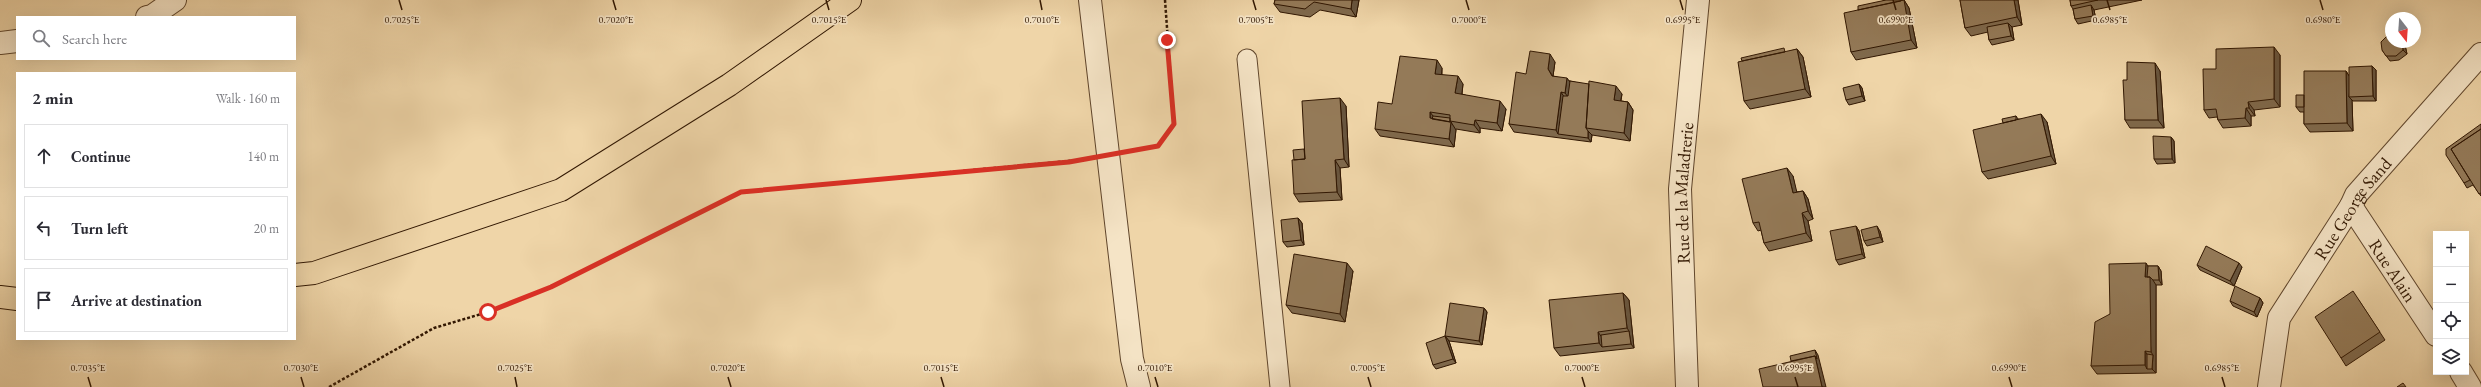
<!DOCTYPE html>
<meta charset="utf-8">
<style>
body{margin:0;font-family:"EB Garamond",serif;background:#f2f2f3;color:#2b2b33}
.controls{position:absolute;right:12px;bottom:12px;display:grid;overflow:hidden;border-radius:0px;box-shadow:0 4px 16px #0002}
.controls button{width:36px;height:36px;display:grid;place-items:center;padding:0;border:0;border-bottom:1px solid #e1e1e2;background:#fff;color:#2b2b33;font:20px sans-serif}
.compass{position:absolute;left:2385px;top:12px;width:36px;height:36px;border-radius:50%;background:#fff;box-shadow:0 4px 16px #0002;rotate:163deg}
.stop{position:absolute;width:12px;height:12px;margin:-9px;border:3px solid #d93025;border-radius:50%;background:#fff}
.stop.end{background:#d93025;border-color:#fff;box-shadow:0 1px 4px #0008}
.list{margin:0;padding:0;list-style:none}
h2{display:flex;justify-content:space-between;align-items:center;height:52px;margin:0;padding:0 16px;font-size:17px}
h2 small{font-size:13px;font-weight:400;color:#7c7c81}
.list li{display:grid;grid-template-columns:26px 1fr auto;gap:12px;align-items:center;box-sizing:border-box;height:64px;margin:0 8px 8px;padding:0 8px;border:1px solid #e1e1e2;border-radius:0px}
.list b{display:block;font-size:15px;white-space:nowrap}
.list em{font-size:13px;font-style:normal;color:#7c7c81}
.icon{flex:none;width:22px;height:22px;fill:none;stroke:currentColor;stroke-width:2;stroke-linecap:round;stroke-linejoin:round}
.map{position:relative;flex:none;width:2481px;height:387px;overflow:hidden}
.search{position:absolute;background:#fff;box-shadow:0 4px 16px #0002;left:16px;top:16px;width:280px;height:44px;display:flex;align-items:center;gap:10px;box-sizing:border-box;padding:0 14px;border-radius:0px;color:#7c7c81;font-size:15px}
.panel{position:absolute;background:#fff;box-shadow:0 4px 16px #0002;left:16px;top:72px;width:280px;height:268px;border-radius:0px}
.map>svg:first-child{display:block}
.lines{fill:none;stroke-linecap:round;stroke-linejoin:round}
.service-casing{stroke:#60462c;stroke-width:21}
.minor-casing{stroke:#60462c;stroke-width:24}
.primary-casing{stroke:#311702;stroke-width:24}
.path{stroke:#311702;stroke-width:2.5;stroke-dasharray:3 2;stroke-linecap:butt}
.service{stroke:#f5e4c6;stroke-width:19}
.minor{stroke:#f5e4c6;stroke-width:22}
.primary{stroke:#efd5a8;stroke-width:22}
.wall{fill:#7f694c;stroke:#311702}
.shaded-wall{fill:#68553e;stroke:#311702}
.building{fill:#947a58;stroke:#311702}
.route{stroke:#d93025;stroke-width:5}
.ticks{fill:none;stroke:#311702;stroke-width:1.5}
.labels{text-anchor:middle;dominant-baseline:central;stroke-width:3.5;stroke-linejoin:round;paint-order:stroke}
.street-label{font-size:18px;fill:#311702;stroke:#f5e4c6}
.ticks-label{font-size:10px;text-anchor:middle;fill:#311702;stroke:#f5e4c6;stroke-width:3.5;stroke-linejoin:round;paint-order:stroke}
</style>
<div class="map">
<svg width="2481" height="387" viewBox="0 0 2481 387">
<rect width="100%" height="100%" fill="#efd5a8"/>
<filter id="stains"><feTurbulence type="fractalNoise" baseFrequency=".005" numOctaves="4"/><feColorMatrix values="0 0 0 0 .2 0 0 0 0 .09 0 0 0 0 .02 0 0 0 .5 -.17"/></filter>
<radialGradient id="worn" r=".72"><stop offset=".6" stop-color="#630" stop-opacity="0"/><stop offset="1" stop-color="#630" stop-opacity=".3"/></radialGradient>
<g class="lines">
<defs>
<path id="service" d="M1247 59 1280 387"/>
<g id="minor">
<path d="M1090 0 1132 359 1139 387"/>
<path d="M147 17 152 16 175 0"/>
<path d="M0 43 17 41"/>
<path id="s1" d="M2351 206 2436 335"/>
<path d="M2461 372 2470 387"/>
<path id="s2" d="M1687 387 1680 189 1698 0"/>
<path id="s3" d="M2269 387 2279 318 2351 206 2356 195 2481 54"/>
</g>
<path id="primary" d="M295 275 314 273 561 190 729 85 850 0
M0 297 17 299"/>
</defs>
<use href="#service" class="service-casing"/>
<use href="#minor" class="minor-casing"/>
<use href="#primary" class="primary-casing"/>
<path class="path" d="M1137 150 1158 146 1174 124 1165 0
M329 387 434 328 488 312 551 287 741 192 1079 160"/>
<use href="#service" class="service"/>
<use href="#minor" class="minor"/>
<use href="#primary" class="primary"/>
</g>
<path class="wall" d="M1275 0H1359L1356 17 1320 10 1310 17 1280 12 1274 4Z
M1886 0H1904L1909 8 1917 48 1856 60 1851 52 1858 10Z
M1960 0H2018L2022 25 2012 27 2014 40 1992 45 1989 40 1988 32 1971 36 1965 28Z
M2070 0H2142L2094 10 2096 20 2078 24 2075 19 2073 9 2071 6Z
M2405 45 2407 54 2399 60 2390 61 2382 50Z
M1797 49 1803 57 1811 97 1750 109 1744 101 1787 52Z
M2280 55V107L2254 110 2255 116H2251V126L2223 128 2218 120 2217 117 2209 118 2204 110 2216 69Z
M1555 62 1553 76 1570 81 1622 94 1621 101 1628 102 1633 110 1630 141 1592 135 1591 142 1514 132 1509 124 1526 74Z
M2372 66 2376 70V101H2353L2352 100 2353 131 2310 132 2304 124V112H2300L2296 107 2304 95 2346 71 2349 76Z
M1442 68V75L1463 84 1462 94 1506 109 1502 131 1480 128V133L1456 129 1454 147 1380 136 1375 129 1392 104Z
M2160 71 2164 128H2130L2125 120 2127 80Z
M1859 84 1862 88 1865 101 1849 105 1846 100Z
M1346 106 1349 167 1340 168 1342 200 1299 202 1294 194 1304 149Z
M2016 116 2018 119 2047 122 2056 164 1988 179 1982 172 2003 123Z
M2481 124V196L2473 185 2467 188 2464 183Z
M2171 137 2174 141 2175 163 2157 164 2154 159Z
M1793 176 1796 192 1803 191 1808 199 1813 219 1808 221 1812 241 1769 251 1764 243 1761 230 1758 231 1753 223Z
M1298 218 1302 223 1304 245 1287 247 1283 242Z
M1856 226 1859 231 1865 258 1839 265 1836 260Z
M1880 231 1883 242 1867 246 1864 241Z
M2197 265 2242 267 2234 286 2200 270Z
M2148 266H2158L2161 271 2162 285H2156V373L2097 374 2091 366 2110 314Z
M1353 271 1345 322 1292 313 1286 305Z
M1623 293 1629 300 1634 348 1560 356 1554 348Z
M2260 298 2263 303 2257 317 2233 306 2230 301Z
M2358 299 2385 340 2346 366 2341 358Z
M1484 308 1487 312 1482 345 1449 341 1445 336Z
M1449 341 1456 363 1436 369 1433 365Z"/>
<path class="shaded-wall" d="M1352 0H1359L1356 17 1351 9Z
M1901 0H1902L1903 2 1904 0 1909 8 1917 48 1911 40Z
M2014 0H2018L2022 25 2017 17Z
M2091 5 2094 10 2096 20 2093 16Z
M2008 23 2012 27 2014 40 2011 36Z
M2402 42H2403L2405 45 2407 54 2403 50Z
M2274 47 2280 55V107L2274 99Z
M1797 49 1803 57 1811 97 1805 89Z
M1550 54 1555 62 1553 76 1558 84 1548 69Z
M1437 60 1442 68 1441 82 1435 74Z
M2155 63 2160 71 2164 128 2158 120Z
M2372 66 2376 70V101L2373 96Z
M2346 71 2351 79 2349 97 2352 100 2353 131 2347 123Z
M1458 76 1463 84 1461 101 1455 93Z
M1567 78 1573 86 1571 101 1565 93Z
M1859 84 1862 88 1865 101 1862 96Z
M1616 86 1622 94 1619 108 1614 100Z
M1561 92 1566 100 1558 134 1556 130Z
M1340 98 1346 106 1349 167 1344 159Z
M1500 101 1506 109 1502 131 1497 123Z
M1628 102 1633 110 1630 141 1624 133Z
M2248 102 2254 110 2255 116 2249 108Z
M2246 108 2251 116V126L2245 118Z
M1430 112 1436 120 1430 118Z
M2041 114 2047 122 2056 164 2051 156Z
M1475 120 1480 128V133L1474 125Z
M1451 122 1456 130 1454 147 1449 139Z
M1588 131 1592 135 1591 142 1588 138Z
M2171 137 2174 141 2175 163 2172 159Z
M1335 160 1340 168 1342 200 1337 192Z
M1787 168 1793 176 1799 201 1793 193Z
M1803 191 1808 199 1813 219 1808 211Z
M1802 213 1808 221 1812 241 1806 233Z
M1298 218 1302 223 1304 245 1301 240Z
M1856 226 1859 231 1865 258 1862 254Z
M1877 226 1880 231 1883 242 1880 237Z
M1347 263 1353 271 1345 322 1340 314Z
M2146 263 2151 271V277L2156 285V373L2152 369 2153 355 2151 352 2145 277Z
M2239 263 2242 267 2234 286 2230 281Z
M2158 266 2161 271 2162 285 2159 280Z
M1623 293 1629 300 1634 348 1631 344 1629 331 1627 328Z
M2260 298 2263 303 2257 317 2254 312Z
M1484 308 1487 312 1482 345 1479 341Z
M1598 332 1604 340 1602 347 1599 343Z
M1445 336 1449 341 1456 363 1453 359Z
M1815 350 1818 355 1826 387H1822L1815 356Z
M2145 351 2150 359 2147 369 2145 365Z"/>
<path class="building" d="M1275 0H1352L1351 9 1314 2 1305 9 1274 4Z
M1886 0H1901V1L1858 10V6Z
M1904 0 1911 40 1851 52 1844 13Z
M1960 0H2014L2017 17 1965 28Z
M2070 0H2098L2071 6Z
M2091 5 2093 16 2075 19 2073 9Z
M2008 23 2011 36 1989 40 1987 27Z
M2391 35V42H2402L2403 50 2396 56H2386L2382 50 2381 42 2387 36Z
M2274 47V99L2248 102 2249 108H2246L2245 118 2218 120 2216 109 2204 110 2203 69H2216V49Z
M1784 48 1785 52 1742 61 1741 58Z
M1797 49 1805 89 1744 101 1738 62Z
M1530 51 1550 54 1548 69 1552 76 1567 78 1565 93 1561 92 1556 130 1509 124 1516 72 1526 74Z
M1400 56 1437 60 1435 74 1458 76 1455 93 1500 101 1497 123 1475 120 1474 125 1450 121V115L1430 112V118L1451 122 1449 139 1375 129 1378 102 1392 104Z
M2127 62 2155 63 2158 120H2125L2123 80H2127Z
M2372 66 2373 96 2349 97V67Z
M2304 71H2346L2347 123 2304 124Z
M1570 81 1589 84 1586 128 1588 131V138L1558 134 1563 96H1568Z
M1589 81 1616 86 1614 100 1628 102 1624 133 1586 128Z
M1859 84 1862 96 1846 100 1843 88Z
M2296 95H2304V107H2296Z
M1340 98 1344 159 1335 160 1337 192 1294 194 1292 160 1305 159 1302 101Z
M2041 114 2051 156 1982 172 1973 130Z
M1433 116 1450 118V122L1432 119Z
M2016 116V120L2003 123 2002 119Z
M2481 124V129L2451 149 2470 180 2464 183 2446 155V149Z
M2481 129V193L2479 194 2451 149Z
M2153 136 2171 137 2172 159H2154Z
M1304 149 1305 159 1294 160 1293 150Z
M1787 168 1793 193 1803 191 1808 211 1802 213 1806 233 1764 243 1759 222 1753 223 1742 179Z
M1298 218 1301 240 1283 242 1281 220Z
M1856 226 1862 254 1836 260 1830 231Z
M1877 226 1880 237 1864 241 1861 230Z
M2206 246 2239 263 2230 281 2197 265Z
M1294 254 1347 263 1340 314 1286 305Z
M2146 263 2145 277H2150L2151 352 2145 351V365L2091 366 2095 322 2110 314 2109 264Z
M2148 266H2158L2159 280H2153L2150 277H2147Z
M2235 286 2260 298 2254 312 2230 301Z
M2353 291 2380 332 2341 358 2315 317Z
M1623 293 1627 328 1598 332 1599 343 1554 348 1549 300Z
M1450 303 1484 308 1479 341 1445 336Z
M1629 331 1631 344 1602 347 1601 335Z
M1445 336 1453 359 1433 365 1426 343Z
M1815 350 1817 359 1815 356 1791 361 1790 356Z
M2147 354 2153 355 2152 369H2147Z
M1815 356 1822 387H1763L1759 369Z
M2403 383 2406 387H2397Z"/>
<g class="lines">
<path class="route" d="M488 312 551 287 741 192 1069 162 1158 146 1174 124 1167 40"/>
</g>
<path class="ticks" d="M399 0 402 10M613 0 616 10M826 0 829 10M1040 0 1042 10M1253 0 1256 10M1466 0 1469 10M1680 0 1683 10M1893 0 1896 10M2107 0 2110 10M2320 0 2323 10M88 377 91 387M301 377 304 387M515 377 517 387M728 377 731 387M941 377 944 387M1155 377 1158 387M1368 377 1371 387M1582 377 1585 387M1795 377 1798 387M2009 377 2012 387M2222 377 2225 387"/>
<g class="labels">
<g class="street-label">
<text stroke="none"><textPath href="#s2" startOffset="194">Rue de la Maladrerie</textPath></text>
<text stroke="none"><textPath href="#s3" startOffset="202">Rue George Sand</textPath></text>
<text stroke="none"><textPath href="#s1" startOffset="77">Rue Alain</textPath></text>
</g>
</g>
<g class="ticks-label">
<text x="402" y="23">0.7025°E</text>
<text x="616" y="23">0.7020°E</text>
<text x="829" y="23">0.7015°E</text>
<text x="1042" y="23">0.7010°E</text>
<text x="1256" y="23">0.7005°E</text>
<text x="1469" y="23">0.7000°E</text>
<text x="1683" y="23">0.6995°E</text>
<text x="1896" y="23">0.6990°E</text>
<text x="2110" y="23">0.6985°E</text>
<text x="2323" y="23">0.6980°E</text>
<text x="88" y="371">0.7035°E</text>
<text x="301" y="371">0.7030°E</text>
<text x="515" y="371">0.7025°E</text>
<text x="728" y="371">0.7020°E</text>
<text x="941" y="371">0.7015°E</text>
<text x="1155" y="371">0.7010°E</text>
<text x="1368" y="371">0.7005°E</text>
<text x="1582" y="371">0.7000°E</text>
<text x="1795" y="371">0.6995°E</text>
<text x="2009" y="371">0.6990°E</text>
<text x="2222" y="371">0.6985°E</text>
</g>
<rect width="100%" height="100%" filter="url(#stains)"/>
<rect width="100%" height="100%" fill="url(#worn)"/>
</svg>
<div class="controls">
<button>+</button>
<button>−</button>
<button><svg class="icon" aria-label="locate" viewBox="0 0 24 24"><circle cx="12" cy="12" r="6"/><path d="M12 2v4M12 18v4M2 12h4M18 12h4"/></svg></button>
<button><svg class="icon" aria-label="layers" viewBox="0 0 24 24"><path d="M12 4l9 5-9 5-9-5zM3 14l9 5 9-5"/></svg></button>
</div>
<svg class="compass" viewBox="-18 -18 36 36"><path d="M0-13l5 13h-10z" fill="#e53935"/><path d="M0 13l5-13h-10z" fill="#7c7c81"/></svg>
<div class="stop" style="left:488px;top:312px"></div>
<div class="stop end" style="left:1167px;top:40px"></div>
<div class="search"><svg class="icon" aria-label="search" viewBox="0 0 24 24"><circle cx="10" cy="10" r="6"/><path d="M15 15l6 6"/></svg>Search here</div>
<section class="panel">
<h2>2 min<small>Walk · 160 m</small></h2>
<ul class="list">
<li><svg class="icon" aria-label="ahead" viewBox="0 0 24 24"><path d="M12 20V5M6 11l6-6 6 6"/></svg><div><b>Continue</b></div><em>140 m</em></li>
<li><svg class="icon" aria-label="left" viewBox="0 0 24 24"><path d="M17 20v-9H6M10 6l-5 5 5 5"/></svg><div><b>Turn left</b></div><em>20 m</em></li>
<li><svg class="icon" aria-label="arrive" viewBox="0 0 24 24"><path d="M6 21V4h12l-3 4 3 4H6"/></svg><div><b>Arrive at destination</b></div></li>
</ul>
</section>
</div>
